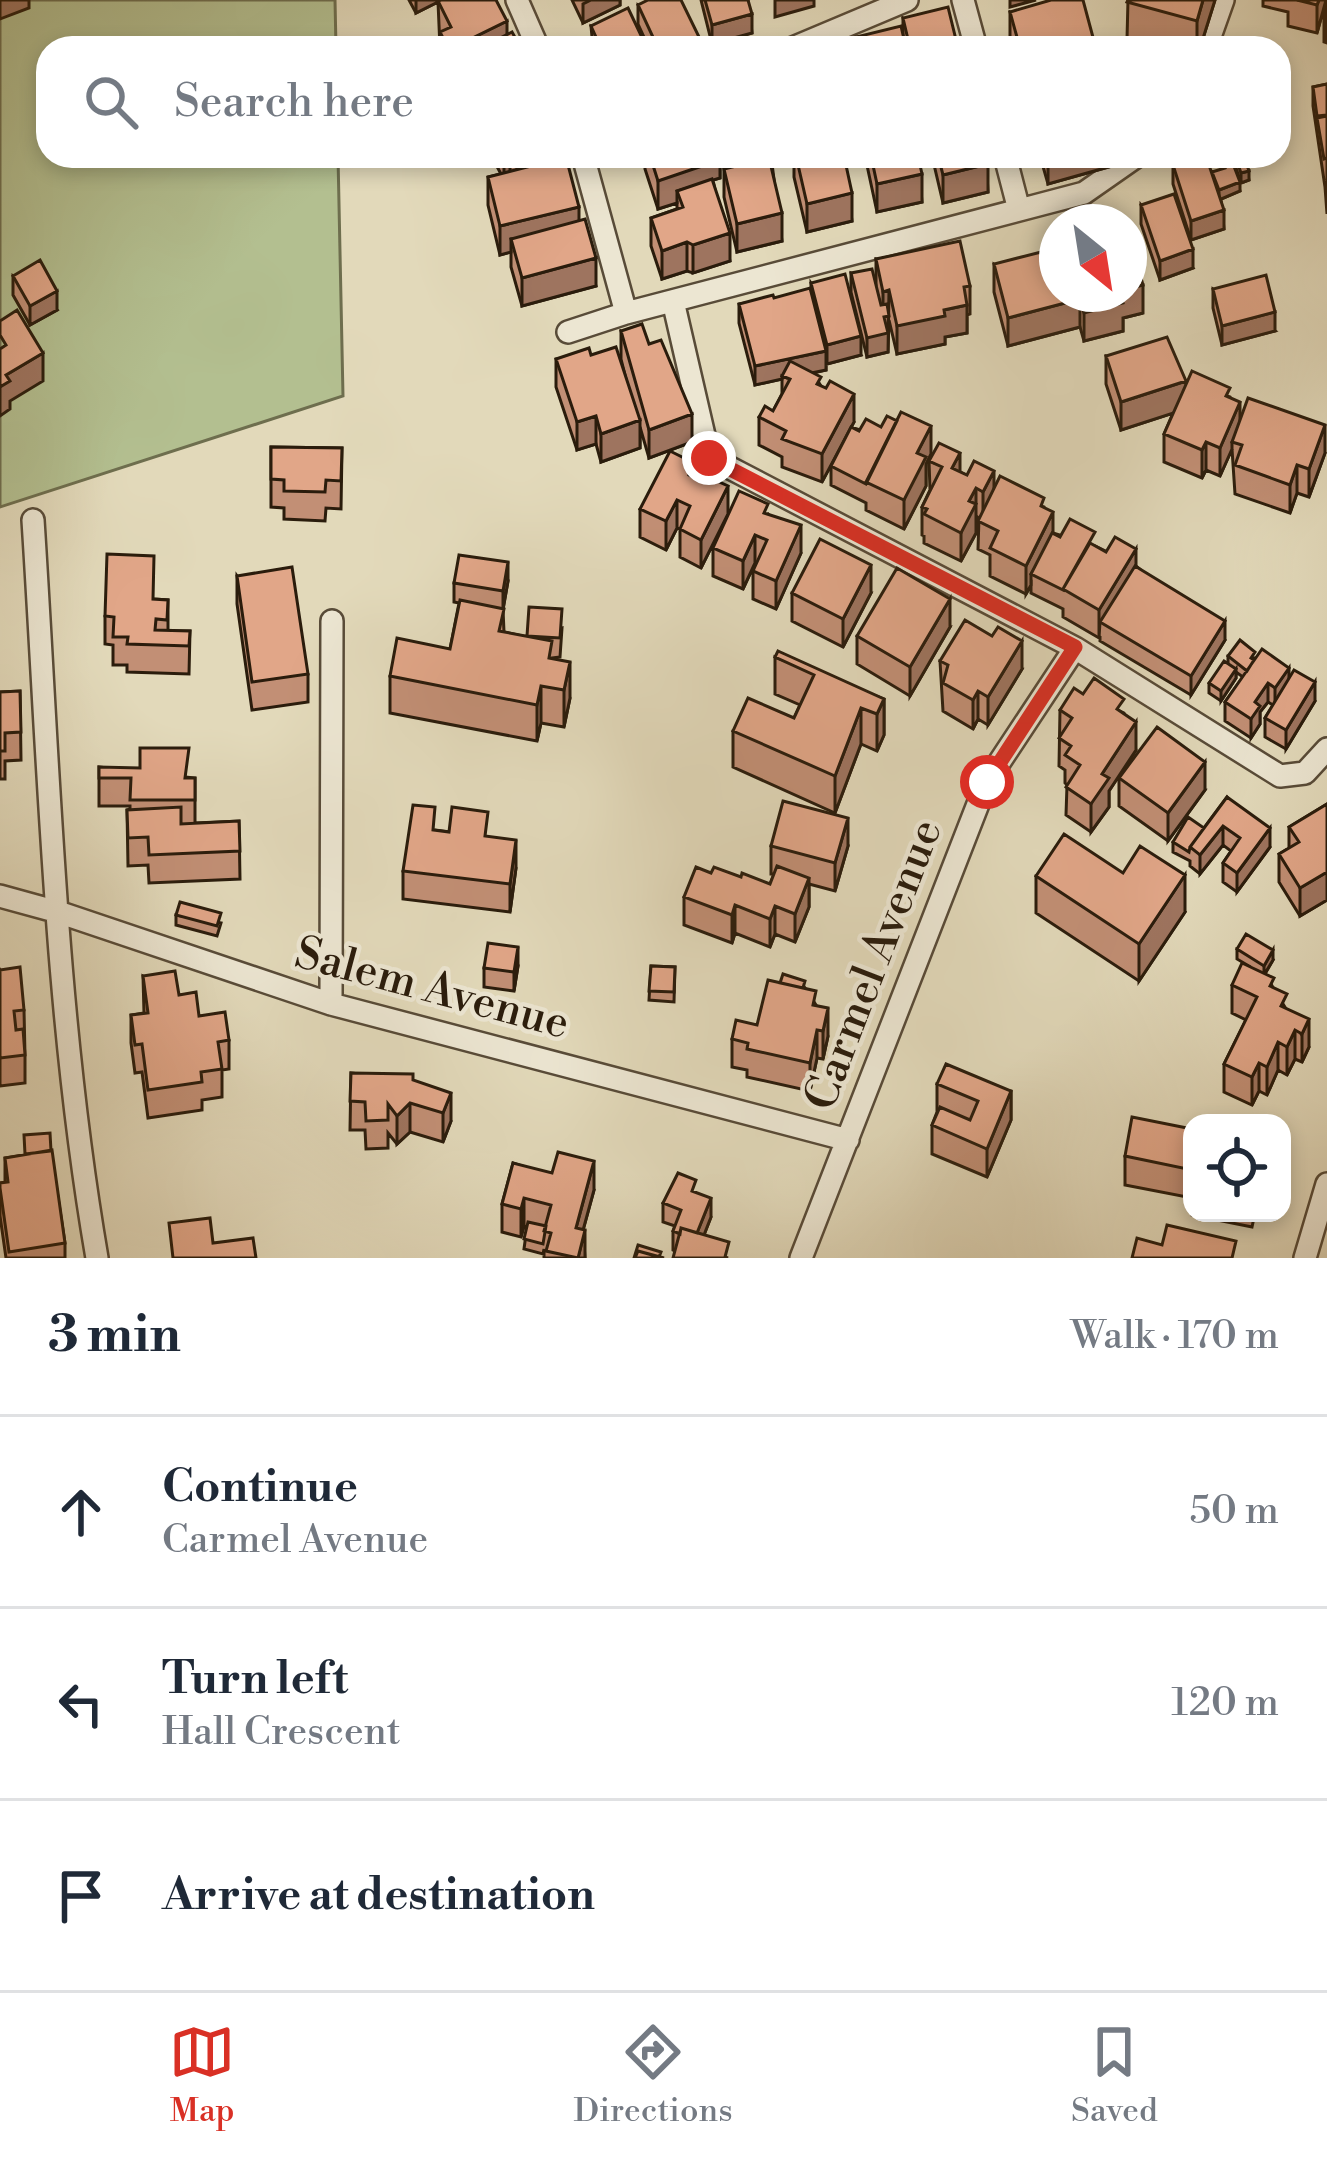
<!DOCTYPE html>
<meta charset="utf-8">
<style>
body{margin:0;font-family:"Libre Bodoni",serif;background:#f6f6f7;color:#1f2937}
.controls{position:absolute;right:36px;bottom:36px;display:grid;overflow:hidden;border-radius:24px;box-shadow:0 6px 18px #0003}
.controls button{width:108px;height:108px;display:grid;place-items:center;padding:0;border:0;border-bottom:3px solid #e0e1e3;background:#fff;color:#1f2937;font:60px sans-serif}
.compass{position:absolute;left:1039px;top:204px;width:108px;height:108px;border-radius:50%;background:#fff;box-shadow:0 6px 18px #0003;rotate:150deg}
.stop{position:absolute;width:36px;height:36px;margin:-27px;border:9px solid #d93025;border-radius:50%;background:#fff}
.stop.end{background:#d93025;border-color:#fff;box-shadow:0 3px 12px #0008}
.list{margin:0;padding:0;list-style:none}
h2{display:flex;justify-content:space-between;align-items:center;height:156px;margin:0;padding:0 48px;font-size:51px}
h2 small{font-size:39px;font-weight:400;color:#747a83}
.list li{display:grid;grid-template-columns:78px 1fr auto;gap:36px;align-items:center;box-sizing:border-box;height:192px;padding:0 48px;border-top:3px solid #e0e1e3}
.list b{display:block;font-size:45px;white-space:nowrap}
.list p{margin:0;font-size:39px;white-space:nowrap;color:#747a83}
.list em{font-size:39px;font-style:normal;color:#747a83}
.icon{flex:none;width:66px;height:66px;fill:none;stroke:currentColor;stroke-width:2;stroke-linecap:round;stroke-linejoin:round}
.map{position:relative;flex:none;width:1327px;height:1258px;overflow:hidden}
.search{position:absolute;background:#fff;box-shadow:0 6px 18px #0003;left:36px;right:36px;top:36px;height:132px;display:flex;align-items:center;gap:30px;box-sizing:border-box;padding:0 42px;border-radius:36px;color:#747a83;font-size:45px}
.sheet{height:732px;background:#fff}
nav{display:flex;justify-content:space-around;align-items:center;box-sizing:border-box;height:168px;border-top:3px solid #e0e1e3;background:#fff;font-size:33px;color:#747a83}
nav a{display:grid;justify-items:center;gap:6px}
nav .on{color:#d93025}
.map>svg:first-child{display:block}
.green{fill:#b3bf90;stroke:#6e6e4e;stroke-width:3}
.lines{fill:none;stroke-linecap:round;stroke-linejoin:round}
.minor-casing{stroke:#584b38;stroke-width:26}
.minor{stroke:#ece6d2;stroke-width:21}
.wall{fill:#c28f75;stroke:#2a1c0c;stroke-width:3}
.shaded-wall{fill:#9e745f;stroke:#2a1c0c;stroke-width:3}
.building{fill:#e1a688;stroke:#2a1c0c;stroke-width:3}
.route{stroke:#d93025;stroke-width:15}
.labels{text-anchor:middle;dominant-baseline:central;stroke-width:9;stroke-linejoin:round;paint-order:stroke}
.street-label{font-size:45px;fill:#2a1c0c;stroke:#ece6d2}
</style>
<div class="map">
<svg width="1327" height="1258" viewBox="0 0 1327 1258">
<rect width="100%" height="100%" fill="#e2d9ba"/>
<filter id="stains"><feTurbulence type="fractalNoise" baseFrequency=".00167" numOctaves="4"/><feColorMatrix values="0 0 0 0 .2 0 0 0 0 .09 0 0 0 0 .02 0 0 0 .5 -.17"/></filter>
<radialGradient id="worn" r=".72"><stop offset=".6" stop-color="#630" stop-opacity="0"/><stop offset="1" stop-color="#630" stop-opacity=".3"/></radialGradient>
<path class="green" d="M0 0H335L336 48H48V156H338L343 396 0 507Z"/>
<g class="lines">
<defs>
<path id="minor" d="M517 0 538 48
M963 0 976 48
M793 48 907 0
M1206 48 1223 0
M583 156 626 313
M1005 156 1019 210
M673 301 709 457 1075 648 1280 776 1305 773 1327 749
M568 332 626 313 1084 193 1137 156
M33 520C49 766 55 1015 97 1258
M0 896 58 912 331 1004 848 1140
M331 1004 332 621
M801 1258 987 781 1075 648
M1305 1258 1327 1184"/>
</defs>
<use href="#minor" class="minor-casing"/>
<use href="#minor" class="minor"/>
</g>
<path class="wall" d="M409 0H496L507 35 521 48H440L438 2 416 13Z
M572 0H620V5L583 23Z
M701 0H748L752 33 712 44Z
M1128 0H1215L1200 48H1162L1127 39Z
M1263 0H1326L1317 33 1288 26V12L1263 6Z
M1327 3V43L1324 42V14Z
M638 5 701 48H649L638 24Z
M1010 12 1094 48H1012L1010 40Z
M903 18 958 48H856V37H903Z
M591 26 647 48H593Z
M1327 84V214L1325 187 1313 106V87Z
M480 156H560L596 286 522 306 511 267V252L500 255 488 205V177L501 174 493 159 484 163Z
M645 156H720V178L713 180 730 261 693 273 687 271 662 279 651 246V218L677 209V203L658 209 645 169Z
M730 156H771L782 241 737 252 724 197V169L732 167Z
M794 156H844L852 221 807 232 794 177Z
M865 156H918L922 202 877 212Z
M932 156H986L988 192 943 203Z
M1040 156H1119V164L1048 184Z
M1217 156H1230L1240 191 1221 199 1224 229 1191 240 1173 184V165L1212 175 1222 169Z
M1232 156H1244L1249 180 1241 183Z
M1141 205 1193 268 1160 280 1141 224Z
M876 259 970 286V314L967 315V333L945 337V344L897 354 889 320 888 352 867 357 851 292V273L876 284Z
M994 264 1057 294 1143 313 1123 318V331L1084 341 1080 327 1008 346 994 292Z
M13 276 57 310 30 325 13 295Z
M811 283 861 355 827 364 826 360V370L813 373 821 386 854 422 851 427 931 454 926 464V486L904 529 866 510V503L831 485V466L850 429 822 482 782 467V457L759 445V417L773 411 782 394V379L755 385 739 323V304L811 292Z
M1213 289 1275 331 1222 345 1213 308Z
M621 331 649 344 692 442 649 458 640 427V448L601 462 596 444 577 450 556 387V359L591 355 627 383 621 359Z
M1106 356 1186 381 1230 397 1240 419 1325 453 1309 497 1297 493 1290 513 1235 494 1232 449 1220 476 1206 470 1202 478 1164 462V434L1173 413 1121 430 1106 384Z
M271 447 342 448 341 509 326 508 325 521 284 519V508L271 507Z
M929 461 960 472 994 489 1044 507 1053 533 1095 546 1136 566 1225 640 1191 695 1100 641V636L1099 638 1063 617V609L1031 593V585L1026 594 990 576V555L978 549 979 518 976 516V533L961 561 924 543V536L922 535V507L930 490Z
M694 478 703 482 728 514 701 568 680 557V529L677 528 666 550 640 537V509Z
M768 514 801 553 776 609 753 599V571L757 563H755L743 589 713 576V548Z
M237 576 308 674V702L252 710 237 604Z
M508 581 503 609 504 632 527 637 562 628 560 657 552 658 570 698 564 727 541 723 537 741 390 713V676L450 649 459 603 454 602V583Z
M792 593H871L843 647 792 621Z
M154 599 168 600V631H190L189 674 127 672V665H113V645L105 644V616Z
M950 627 910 696 857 664V636Z
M1228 656 1255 658 1289 678 1315 701 1286 749 1265 737V718L1273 705 1268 702 1260 712V724L1251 738 1225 721V702L1243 677 1236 672V678L1221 701 1209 693V683L1228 663Z
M775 657 884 699V735L877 751 861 744 835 813 733 767V731L794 718 800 705 775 694Z
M940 661 1022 669 988 725 978 719 973 729 943 711Z
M20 691 21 760 5 761V779H0V692Z
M1083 694 1124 713 1136 750 1109 791V807L1091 832 1066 815 1067 785 1065 783V770L1059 766 1060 710Z
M99 767 195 778V823L239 821 240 879 149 883 148 865 128 866 127 810 130 809V806H99Z
M1119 778 1205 790 1168 841 1119 806Z
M1227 797 1270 847 1237 892 1223 882V863L1231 851 1223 845 1200 874 1190 866V861L1173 852V842L1204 828Z
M1327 804V900L1300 916 1279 882V854L1289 848V827Z
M435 830 488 837 516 868 510 912 403 899V871Z
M771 846H848L835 891 809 884V907L795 942 775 934 770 947 735 933 732 943 684 925V897L711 873 770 884 774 874H771Z
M1123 873 1185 912 1139 981 1036 913V876Z
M176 915 221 923 217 936 176 925Z
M1237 949 1273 960 1265 974 1309 1047 1302 1062 1295 1059 1287 1075 1278 1070 1267 1095 1259 1091 1252 1105 1224 1092V1064L1246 1020 1232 1013V985L1249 966 1237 959Z
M518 966 514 991 484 987V968Z
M651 966 675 967 674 1002 649 1000Z
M0 970 24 1010 25 1055V1083L0 1086Z
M143 976 179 995 199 1016 229 1040V1069L222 1070V1097L202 1100V1110L148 1118 142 1072 135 1073 131 1043V1015L144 1013Z
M805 988 816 1005 828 1036 823 1059 817 1058 810 1091 747 1077V1070L732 1067V1039L757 1025Z
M351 1073 413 1080 451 1121 443 1142 410 1132 397 1144 388 1133V1148L366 1149 365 1130H350Z
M937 1084 1011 1091V1120L987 1177 932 1154V1125L937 1112Z
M1192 1129V1198L1125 1185V1156Z
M51 1151 65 1243V1258H6L0 1216V1183L5 1182V1158Z
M513 1163 594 1190 583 1230 585 1258H544V1249L543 1254 524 1249 527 1227 524 1226 521 1237 502 1232V1204Z
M696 1193 711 1217 704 1235 675 1251 673 1250V1231L675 1226 663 1222V1203Z
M1192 1213H1255L1252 1227 1192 1215Z"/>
<path class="shaded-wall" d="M0 0H29V8L0 19Z
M416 0H442L416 13Z
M591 0H620V5L583 23V4Z
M775 0H814V6L775 17Z
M1010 0H1036L1010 7Z
M1203 0H1215L1200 48H1197V21Z
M1319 0H1326L1317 33V5Z
M752 14V33L712 44V25Z
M507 21V48H452Z
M1094 41V48H1070Z
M504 156H510V176L504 179Z
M526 156H560V166L517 188V160Z
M705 156H720V178L677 191V203L658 209V181Z
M1048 156H1119V164L1048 184Z
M988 164V192L943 203V175Z
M1249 171V180L1241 183V173Z
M922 174V202L877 212V184Z
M1240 182V191L1219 200V190Z
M852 193V221L807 232V204Z
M579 207V235L511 239V252L500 255V226Z
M1224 210V229L1191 240V221Z
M782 213V241L737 252V224Z
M730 233V261L693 273V245Z
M687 242V271L662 279V251Z
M1193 249V268L1160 280V261Z
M596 258V286L522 306V278Z
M1143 285V313L1123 318V331L1084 341V313L1120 294H1129V288Z
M889 290 888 352 867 357V338L883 320V292Z
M57 291V310L30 325V306Z
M1080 299V327L1008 346V318Z
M967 305V333L945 337V344L897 354V326L944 310Z
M1275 312V331L1222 345V326Z
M861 336V355L827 364V345Z
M826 351V370L787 378 782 376V379L755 385V366Z
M43 353V381L10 401V409L0 416V387L6 375Z
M1186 381V409L1121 430V402Z
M854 394V422L822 482V454Z
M1240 402V430L1232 442V449L1220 476V448Z
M692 414V442L649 458V430Z
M596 416V444L577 450V422Z
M640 420V448L601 462V434Z
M1325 425V453L1309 497V469Z
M931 426V454L926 464V486L904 529V500L917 453Z
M1206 442V470L1202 478V450Z
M960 453V481L952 468Z
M1297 465V493L1290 513V485Z
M994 471V499L983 520V492Z
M728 486V514L701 568V540Z
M976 488V533L961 561V533L969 501Z
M677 500V528L666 550V521Z
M1053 512V540L1031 574V585L1026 594V566Z
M801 525V553L776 609V581Z
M755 535V563L743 589V561Z
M1136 549V577L1100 622 1099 638V610Z
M508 562V581L503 610V591Z
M871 565V593L843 647V619Z
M950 599V627L910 696V667Z
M1225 621V640L1191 695V676Z
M1022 641V669L988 725V697Z
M570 662V698L564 727V690Z
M1289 668V687L1275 707V688Z
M1236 669V678L1221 701V691Z
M1315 682V701L1286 749V730Z
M1268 683V702L1260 712V724L1251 738V719L1255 702Z
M541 686V723L537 741V705Z
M978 691V719L973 729V700Z
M884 699V735L877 751V714Z
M861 708V744L835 813V776Z
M1136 722V750L1109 791V807L1091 832V804L1102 774Z
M1205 762V790L1168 841V813Z
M848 818V846L835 891V863Z
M1223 826V845L1200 874V855Z
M1270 828V847L1237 892V873Z
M516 840V868L510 912V884Z
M1327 872V900L1300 916V888Z
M1185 875V912L1139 981V944Z
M809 878V907L795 942V914Z
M735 905V933L732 943V915Z
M775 906V934L770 947V919Z
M518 947V966L514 991V972Z
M1273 950V960L1264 975V966Z
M828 1008V1036L823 1059V1031Z
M1309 1019V1047L1302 1062V1034Z
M817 1030V1058L810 1091V1063Z
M1295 1030V1059L1287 1075V1047Z
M1278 1042V1070L1267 1095V1067Z
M1259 1063V1091L1252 1105V1077Z
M1011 1091V1120L987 1177V1149Z
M451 1093V1121L443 1142V1113Z
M410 1103V1132L397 1144V1116Z
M594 1161V1190L576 1256V1228Z
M524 1198V1226L521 1237V1209Z
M711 1198V1217L695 1258 694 1240Z
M585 1230V1258H578Z"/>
<path class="building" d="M441 0H496L507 21 452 48H448L440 32 451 27 438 1Z
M648 0H681L701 41 686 48H658L638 5Z
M705 0H748L752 14 712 25Z
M1051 0H1083L1094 41 1070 48H1020L1010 12Z
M1128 0H1203L1197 21 1127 2Z
M1297 0H1319L1317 5Z
M948 7 958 48H910L903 18Z
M628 8 647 48H601L591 26Z
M901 26 906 48H858L856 37Z
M512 32 521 48H481Z
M1327 84V115L1317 116 1313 87Z
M1327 116V158L1324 159 1317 118Z
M650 156H705L708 164 658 181Z
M796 156H844L852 193 807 204Z
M871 156H918L922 174 877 184Z
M938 156H986L988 164 943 175Z
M1197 156H1206L1224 210 1191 221 1173 165Z
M1221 156H1230L1240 182 1219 190 1212 172 1225 168Z
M1235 156H1244L1249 171 1241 173Z
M566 157 579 207 500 226 488 177Z
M769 158 782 213 737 224 724 169Z
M712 179 730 233 693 245 687 242 662 251 651 218 683 207 677 191Z
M1174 194 1193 249 1160 261 1141 205Z
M585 219 596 258 522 278 511 239Z
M960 241 970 286 964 287 967 305 944 310 945 316 897 326 889 290 883 292 876 259Z
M1057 248V294H1121L1123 303 1084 313 1080 299 1008 318 994 264Z
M40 260 57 291 30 306 13 276Z
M1138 267 1143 285 1129 288V270Z
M872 269 881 305 887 304 889 316 884 317 888 333 867 338 851 273Z
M845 274 861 336 827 345 811 283Z
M1266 275 1275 312 1222 326 1213 289Z
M810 288 826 351 755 366 739 304 773 295 774 298Z
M17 310 43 353 6 375 10 381 0 387V349L6 345 0 335V321Z
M642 324 649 344 661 340 692 414 649 430 621 331Z
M1167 337 1186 381 1121 402 1106 356Z
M616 347 640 420 601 434 596 416 577 422 556 359 589 348 591 355Z
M790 361 821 377 817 384 826 388 830 381 854 394 822 454 782 439 786 431 759 417 765 406 773 411 790 379 782 376Z
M1192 371 1230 388 1226 396 1240 402 1220 448 1206 442 1202 450 1164 434Z
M1248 398 1325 425 1309 469 1297 465 1290 485 1235 465 1242 445 1232 442Z
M901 412 931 426 917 453 926 457 904 500 866 482Z
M887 416 897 421 866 484 831 466 851 427 859 431 866 419 881 427Z
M939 443 960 453 952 468 967 475 974 461 994 471 983 492 976 488 969 501 976 504 961 533 924 514 927 509 922 507 942 467 929 461Z
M271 447 342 448 341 481 326 480 325 492 284 491V480L271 479Z
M670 451 694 463 689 475 703 482 706 476 728 486 701 540 680 529 690 506 677 500 666 521 640 509Z
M1000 476 1044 498 1041 506 1053 512 1026 566 990 548 998 531 978 521Z
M739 491 768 504 764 513 801 525 776 581 753 571 767 540 755 535 743 561 713 548Z
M1070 519 1095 532 1063 589 1065 591 1031 574 1052 533 1060 537Z
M1115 537 1136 549 1099 610 1063 589 1090 543 1106 552Z
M820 539 871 565 843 619 792 593Z
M107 554 154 556 153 599 168 600 167 620 156 619 155 630 190 631 189 646 127 644 128 637H113L114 617 105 616Z
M459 555 508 562 503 591 454 583Z
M1135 566 1225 621 1191 676 1100 622Z
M292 567 308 674 252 682 237 576Z
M897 568 950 599 910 667 857 636Z
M460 600 504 609 499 631 552 641 549 658 570 662 564 690 541 686 537 705 390 676 397 638 450 649Z
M529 607 562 609 560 638 527 636Z
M965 620 992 636 998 627 1022 641 988 697 978 691 973 700 943 683 948 665 940 661Z
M1240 640 1255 652 1251 658 1254 660 1247 671 1228 656Z
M1262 649 1289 668 1275 688 1268 683 1255 702 1260 706 1251 719 1225 702Z
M778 651 884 699 877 714 861 708 835 776 733 731 748 698 794 718 814 675 775 657Z
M1224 661 1236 669 1221 691 1209 683Z
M1294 670 1315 682 1286 730 1265 718Z
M1094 678 1124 699 1117 709 1136 722 1102 774 1109 778 1091 804 1066 787 1080 765 1065 755 1071 746 1059 738 1072 718 1060 710 1074 688 1083 694Z
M20 691 21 732 5 733V751H0V692Z
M1157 727 1205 762 1168 813 1119 778Z
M140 748H189L185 778H195V800H130L131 778H99V767L140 768Z
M1227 797 1270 828 1237 873 1223 863 1240 838 1223 826 1200 855 1190 847Z
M783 801 848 818 835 863 771 846Z
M1327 804V872L1300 888 1279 854 1299 842 1289 827Z
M413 805 435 807 433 830 449 832 452 807 488 812 485 836 516 840 510 884 403 871Z
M181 807V824L239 821 240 851 149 855 148 837 128 838 127 810Z
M1188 817 1204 828 1190 847 1189 852 1173 842Z
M1064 834 1123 873 1140 846 1185 875 1139 944 1036 876Z
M777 866 809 878 795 914 775 906 770 919 735 905 732 915 684 897 696 867 711 873 714 867 741 877 742 873 770 884Z
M180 902 221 913 217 926 176 915Z
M1246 934 1273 950 1264 966 1237 949Z
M488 943 518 947 514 972 484 968Z
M1242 963 1274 978 1270 986 1287 994 1281 1006 1309 1019 1302 1034 1295 1030 1287 1047 1278 1042 1267 1067 1259 1063 1252 1077 1224 1064 1257 997 1232 985Z
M651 966 675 967 674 992 649 991Z
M20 967 24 1010 14 1011 16 1030 23 1029 25 1055 0 1058V970Z
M175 971 179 995 196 992 199 1016 225 1012 229 1040 218 1042 222 1069 201 1072 202 1082 148 1090 142 1044 135 1045 131 1015 148 1013 143 976Z
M783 974 805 981 803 988 780 983Z
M768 980 816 991 813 1005 828 1008 823 1031 817 1030 810 1063 747 1049 748 1043 732 1039 736 1020 757 1025Z
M946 1064 1011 1091 987 1149 932 1125 940 1107 970 1120 978 1101 937 1084Z
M351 1073 413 1074V1080L451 1093 443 1113 410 1103 397 1116 388 1104V1120L366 1121 365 1102 350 1101Z
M1132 1117 1192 1129V1170L1125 1156Z
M50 1133 51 1151 25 1154 24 1135Z
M52 1150 65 1243 9 1252 0 1188V1183L8 1182 5 1158Z
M558 1152 594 1161 576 1228 585 1230 578 1258 546 1251 551 1233 544 1231 551 1205 524 1198 521 1209 502 1204 513 1163 552 1173Z
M678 1173 696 1180 692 1191 711 1198 697 1233 681 1228 680 1234 673 1231 681 1210 663 1203Z
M210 1218 213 1243 253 1238 256 1258H173L169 1223Z
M528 1222 546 1226 543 1244 524 1239Z
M1167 1225 1236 1241 1232 1258H1132L1137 1238 1162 1245Z
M681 1228 729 1242 725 1257 728 1258H673Z
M638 1245 661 1252 659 1257 638 1251 635 1258H634Z
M638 1251 664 1258H635Z"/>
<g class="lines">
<path class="route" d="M709 458 1075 647 987 782"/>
</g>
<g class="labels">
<g class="street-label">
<text transform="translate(874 965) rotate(-69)">Carmel Avenue</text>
<text transform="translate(432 989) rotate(15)">Salem Avenue</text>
</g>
</g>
<rect width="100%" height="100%" filter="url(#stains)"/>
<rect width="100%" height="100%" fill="url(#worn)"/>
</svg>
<div class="controls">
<button><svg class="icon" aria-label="locate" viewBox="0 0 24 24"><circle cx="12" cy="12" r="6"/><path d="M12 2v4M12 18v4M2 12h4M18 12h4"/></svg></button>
</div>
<svg class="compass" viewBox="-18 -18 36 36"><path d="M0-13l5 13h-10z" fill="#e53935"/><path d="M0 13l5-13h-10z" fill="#747a83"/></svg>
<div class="stop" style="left:987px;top:782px"></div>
<div class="stop end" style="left:709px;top:458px"></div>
<div class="search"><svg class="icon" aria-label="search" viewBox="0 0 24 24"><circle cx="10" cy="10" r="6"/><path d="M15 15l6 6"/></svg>Search here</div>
</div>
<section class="sheet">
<h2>3 min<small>Walk · 170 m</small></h2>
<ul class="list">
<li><svg class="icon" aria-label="ahead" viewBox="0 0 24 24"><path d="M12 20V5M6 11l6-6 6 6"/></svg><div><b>Continue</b><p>Carmel Avenue</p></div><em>50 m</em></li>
<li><svg class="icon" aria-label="left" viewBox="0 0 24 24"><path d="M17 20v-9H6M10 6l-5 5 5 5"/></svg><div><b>Turn left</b><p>Hall Crescent</p></div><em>120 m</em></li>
<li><svg class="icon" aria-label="arrive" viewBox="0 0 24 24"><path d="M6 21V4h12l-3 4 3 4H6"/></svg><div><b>Arrive at destination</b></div></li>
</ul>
</section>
<nav>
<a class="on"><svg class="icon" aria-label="map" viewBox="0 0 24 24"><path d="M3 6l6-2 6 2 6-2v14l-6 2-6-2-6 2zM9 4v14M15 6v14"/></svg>Map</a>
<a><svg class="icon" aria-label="directions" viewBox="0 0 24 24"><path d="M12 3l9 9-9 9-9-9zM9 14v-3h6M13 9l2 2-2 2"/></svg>Directions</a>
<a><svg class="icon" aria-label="saved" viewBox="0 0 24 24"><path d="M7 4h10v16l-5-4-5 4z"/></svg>Saved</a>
</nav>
